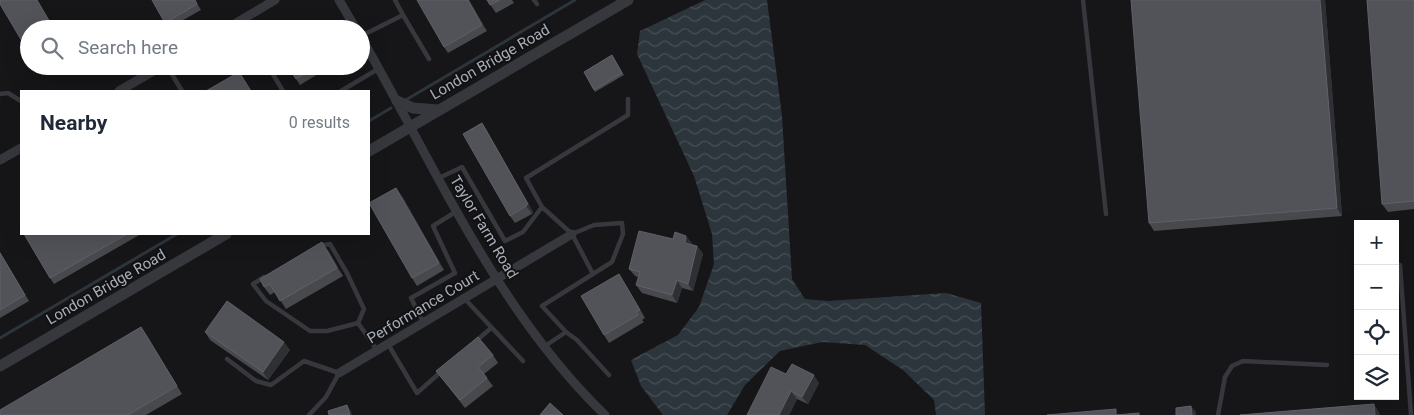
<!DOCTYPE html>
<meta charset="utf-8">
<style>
body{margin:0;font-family:Roboto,sans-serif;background:#f2f2f3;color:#1f2937}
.controls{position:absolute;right:15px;bottom:15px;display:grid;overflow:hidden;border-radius:0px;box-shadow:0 5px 20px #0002}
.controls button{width:45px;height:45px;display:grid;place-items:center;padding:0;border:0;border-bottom:1px solid #e0e1e3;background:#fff;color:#1f2937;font:25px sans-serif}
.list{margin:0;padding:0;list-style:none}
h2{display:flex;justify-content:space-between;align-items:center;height:65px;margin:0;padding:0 20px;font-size:21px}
h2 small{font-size:16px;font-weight:400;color:#747a83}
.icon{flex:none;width:28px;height:28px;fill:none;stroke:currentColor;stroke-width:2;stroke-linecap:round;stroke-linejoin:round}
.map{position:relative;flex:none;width:1414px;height:415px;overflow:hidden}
.search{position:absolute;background:#fff;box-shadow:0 5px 20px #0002;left:20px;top:20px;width:350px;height:55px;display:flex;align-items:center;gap:12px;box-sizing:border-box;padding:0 18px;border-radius:28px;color:#747a83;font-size:19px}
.panel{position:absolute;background:#fff;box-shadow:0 5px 20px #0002;left:20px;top:90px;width:350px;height:145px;border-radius:0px}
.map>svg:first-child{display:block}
.water{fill:url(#water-waves)}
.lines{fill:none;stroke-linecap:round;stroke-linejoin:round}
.stream{stroke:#2c353c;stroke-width:3}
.service{stroke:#37383d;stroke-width:4.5}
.minor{stroke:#37383d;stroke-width:9}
.tertiary{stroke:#37383d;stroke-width:11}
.wall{fill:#47494d}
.shaded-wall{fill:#2f3033}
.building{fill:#525359;stroke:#5f6168}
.labels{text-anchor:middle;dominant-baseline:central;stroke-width:4;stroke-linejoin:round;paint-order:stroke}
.street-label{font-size:15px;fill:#a8adb8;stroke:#111113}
</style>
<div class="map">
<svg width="1414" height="415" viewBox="0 0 1414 415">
<defs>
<pattern id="water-waves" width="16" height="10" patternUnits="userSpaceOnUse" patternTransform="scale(1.25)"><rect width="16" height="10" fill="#2c353c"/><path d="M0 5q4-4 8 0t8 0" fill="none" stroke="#485056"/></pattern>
</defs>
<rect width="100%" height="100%" fill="#161618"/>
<path class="water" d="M705 0H767L782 116 792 279 805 299 828 301 946 293 981 303 985 415H936L934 400 903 370 865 345 822 342 780 351 745 385 727 415H663L641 386 631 360 678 335 699 307 714 264 712 234 694 176 637 54 640 31Z"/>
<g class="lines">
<path class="stream" d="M404 101 575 0
M369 121 391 108
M0 338 177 234"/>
<path class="service" d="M395 0 403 15
M534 0 537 4
M1083 0 1106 214
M242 19 247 29
M361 36 403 15 429 59
M167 66 182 91
M268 66 283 91
M341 91 378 69
M0 94 8 93 21 101
M439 178 462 167 505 241 523 232 542 207
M318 246 330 244 347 273 364 309 358 323 377 350
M1400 265 1411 415
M593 274 572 234 542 207 526 178 628 115V99
M264 277 253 284 266 301 310 331H327L358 323
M464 298 523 361
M423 322 411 298 455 273 433 226 457 211
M566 332 577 340 609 375
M475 342 491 328
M388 344 417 393 443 370
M545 346 566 332 542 306 612 262 623 234 622 223 594 225 572 234
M227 359 256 381 271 385 304 361 339 373 326 397 309 415
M1218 415 1225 377 1232 366 1243 361 1327 365"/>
<path class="minor" d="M339 0 356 29
M226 29 275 0
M361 37C435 166 497 311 605 415
M119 91 162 66
M0 160 21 148
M339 373 572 234"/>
<path class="tertiary" d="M397 101 413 108 438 110
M369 151 628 0
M0 366 226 234"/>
</g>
<path class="wall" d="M152 0H195L201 10 169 28Z
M469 0 487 31 448 53 444 47Z
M487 0H512L514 3 496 13Z
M1325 0 1342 216 1154 231 1149 223Z
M1414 0V209L1388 212 1382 204Z
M612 55 624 75 595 92 584 72Z
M277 66H285L280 69Z
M288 66H331L300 85Z
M482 123 487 131 533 212 532 214 515 223 510 216Z
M402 196 444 270 417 286 412 278Z
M25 234H141L54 284 50 278Z
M673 239 692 243V245L697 246 703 254 693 291 682 288 677 303 642 293 636 285 638 277 635 276 629 269Z
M328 250 343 276 286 309 275 292 270 295 264 287Z
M0 252 29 301 0 318Z
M624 282 645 318 642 320 644 322 609 343 604 335Z
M141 327 182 394 146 415H0Z
M205 332 290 350 268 380 210 340Z
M493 355 498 363 484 374 493 386 465 408 436 371Z
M786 374 819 383 808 404 797 399 789 415Z"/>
<path class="shaded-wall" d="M468 0H469L487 31 482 25Z
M1320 0H1325L1342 216 1337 208Z
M482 123 487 131 533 212 532 214 526 206Z
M396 188 402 196 444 270 439 263Z
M686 236 692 243 690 250 685 243Z
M322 242 328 250 343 276 337 268Z
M697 246 703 254 693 291 688 284Z
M677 280 682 288 677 303 672 295Z
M141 327 147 335 182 394 177 386Z
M284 342 290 350 268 380 263 372Z
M814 375 819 383 808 404 802 397Z
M791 391 797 399 789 415H779Z
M1374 404 1379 412 1380 415H1375Z
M347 405 351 411 352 415H350Z
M1191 406 1196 412V415H1192Z"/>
<path class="building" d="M0 0H37L54 29H29V46L26 48 0 4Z
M152 0H195L197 4 165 23Z
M417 0H468L482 25 444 47Z
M487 0H500L490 5Z
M1131 0H1320L1337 208 1149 223Z
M1367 0H1414V201L1382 204Z
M315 24 318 25 321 29H306Z
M612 55 622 73 594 90 584 72Z
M288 66H317L296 79Z
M239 72 251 91H206Z
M482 123 528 204 526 206 510 216 463 134Z
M396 188 439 263 412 278 369 203Z
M639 231 673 239 675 232 686 236 685 243 697 246 688 284 677 280 672 295 636 285 640 272 629 269Z
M24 234H127L50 278Z
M322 242 337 268 280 301 270 284 264 287 260 279Z
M0 253 25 295 0 310Z
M619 274 640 310 636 312 638 315 604 335 581 296Z
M227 301 284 342 263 372 205 332Z
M141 327 177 386 128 415H0V410Z
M478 337 493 355 478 367 487 378 460 400 436 371Z
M792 364 814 375 802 397 791 391 779 415H747L771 367 786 374Z
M550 403 563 415H540Z
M1374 404 1375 415H1240Z
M347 405 350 415H329L328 411Z
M1191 406 1192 415H1176V408Z
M1116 409V415L1139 413V415H1047Z"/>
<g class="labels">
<g class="street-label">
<text transform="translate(490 62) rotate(-30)">London Bridge Road</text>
<text transform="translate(484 227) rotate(59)">Taylor Farm Road</text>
<text transform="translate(106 287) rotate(-30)">London Bridge Road</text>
<text transform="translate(423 307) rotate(-31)">Performance Court</text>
</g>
</g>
</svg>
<div class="controls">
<button>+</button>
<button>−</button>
<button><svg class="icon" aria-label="locate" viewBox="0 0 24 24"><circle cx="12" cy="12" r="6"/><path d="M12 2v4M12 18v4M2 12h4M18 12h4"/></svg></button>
<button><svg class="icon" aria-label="layers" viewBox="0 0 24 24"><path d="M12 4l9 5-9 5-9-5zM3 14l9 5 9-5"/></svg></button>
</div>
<div class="search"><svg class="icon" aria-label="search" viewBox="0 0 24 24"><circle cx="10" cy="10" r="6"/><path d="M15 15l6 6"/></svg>Search here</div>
<section class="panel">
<h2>Nearby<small>0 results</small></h2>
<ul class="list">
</ul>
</section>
</div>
